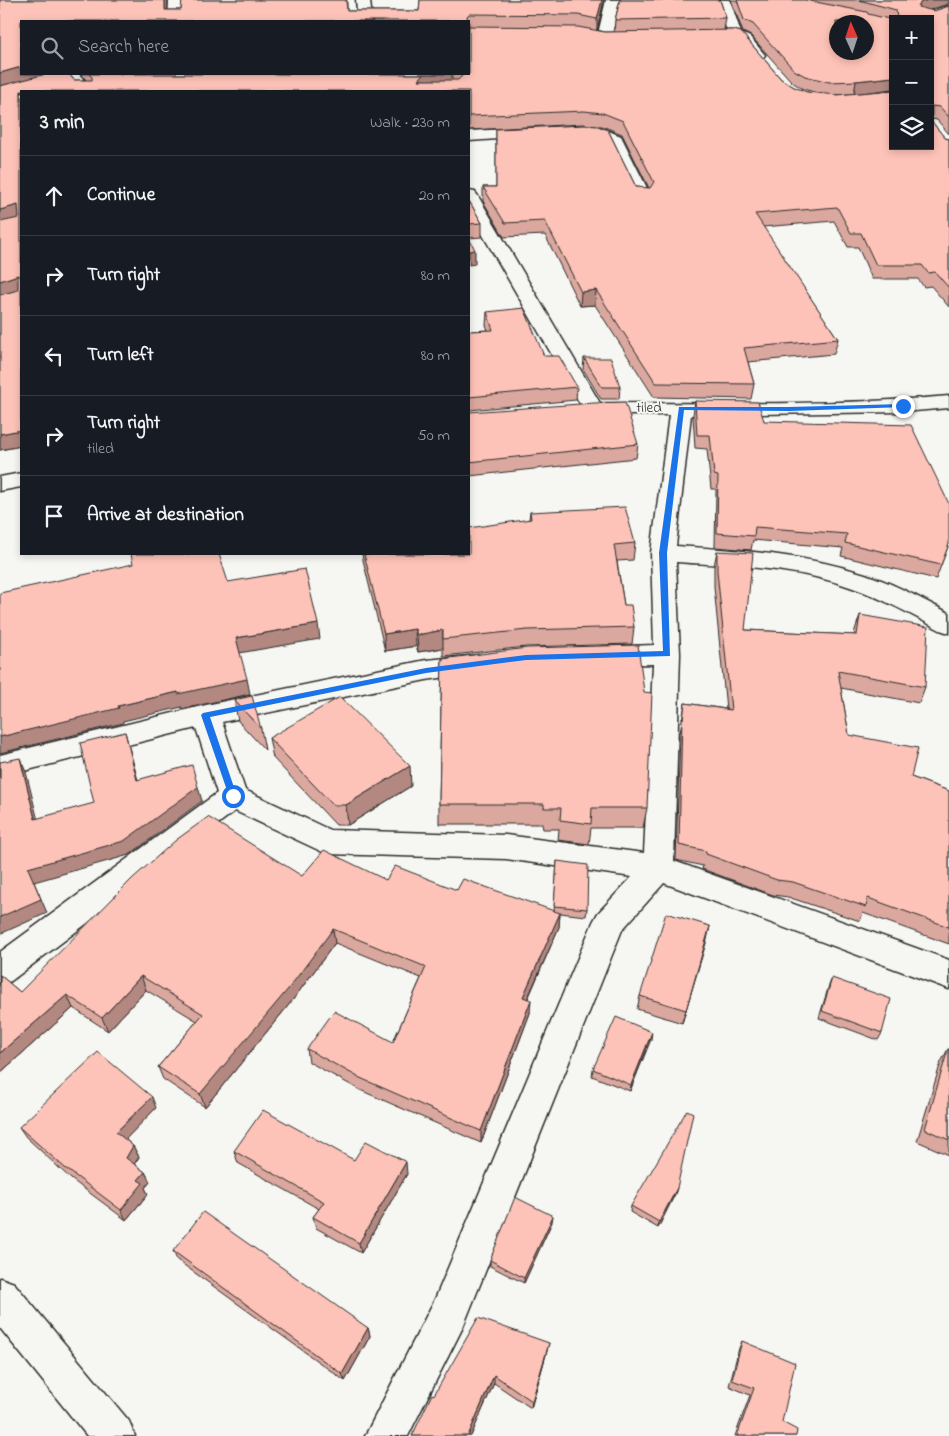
<!DOCTYPE html>
<meta charset="utf-8">
<style>
body{margin:0;font-family:"Indie Flower",sans-serif;background:#20242c;color:#f1f3f6}
.controls{position:absolute;right:15px;top:15px;display:grid;overflow:hidden;border-radius:0px;box-shadow:0 2px 8px #0003}
.controls button{width:45px;height:45px;display:grid;place-items:center;padding:0;border:0;border-bottom:1px solid #363941;background:#171b24;color:#f1f3f6;font:25px sans-serif}
.compass{position:absolute;left:829px;top:15px;width:45px;height:45px;border-radius:50%;background:#171b24;box-shadow:0 2px 8px #0003;rotate:357deg}
.stop{position:absolute;width:15px;height:15px;margin:-11px;border:4px solid #1a73e8;border-radius:50%;background:#fff}
.stop.end{background:#1a73e8;border-color:#fff;box-shadow:0 1px 5px #0008}
.list{margin:0;padding:0;list-style:none}
h2{display:flex;justify-content:space-between;align-items:center;height:65px;margin:0;padding:0 20px;font-size:21px}
h2 small{font-size:16px;font-weight:400;color:#9ea1a6}
.list li{display:grid;grid-template-columns:32px 1fr auto;gap:15px;align-items:center;box-sizing:border-box;height:80px;padding:0 20px;border-top:1px solid #363941}
.list b{display:block;font-size:19px;white-space:nowrap}
.list p{margin:0;font-size:16px;white-space:nowrap;color:#9ea1a6}
.list em{font-size:16px;font-style:normal;color:#9ea1a6}
.icon{flex:none;width:28px;height:28px;fill:none;stroke:currentColor;stroke-width:2;stroke-linecap:round;stroke-linejoin:round}
.map{position:relative;flex:none;width:949px;height:1436px;overflow:hidden}
.search{position:absolute;background:#171b24;box-shadow:0 2px 8px #0003;left:20px;top:20px;width:450px;height:55px;display:flex;align-items:center;gap:12px;box-sizing:border-box;padding:0 18px;border-radius:0px;color:#9ea1a6;font-size:19px}
.panel{position:absolute;background:#171b24;box-shadow:0 2px 8px #0003;left:20px;top:90px;width:450px;height:465px;border-radius:0px}
.map>svg:first-child{display:block}
.lines{fill:none;stroke-linecap:round;stroke-linejoin:round}
.street-casing{stroke:#2b2b2b;stroke-width:3}
.secondary-casing{stroke:#2b2b2b;stroke-width:3}
.street{fill:#f6f6f2;fill-rule:evenodd}
.secondary{fill:#f6f6f2;fill-rule:evenodd}
.wall{fill:#daa89e;stroke:#2b2b2b;fill-rule:evenodd}
.shaded-wall{fill:#b28881;stroke:#2b2b2b}
.building{fill:#fec3b8;stroke:#2b2b2b;fill-rule:evenodd}
.route{fill:#1a73e8}
.labels{text-anchor:middle;dominant-baseline:central;stroke-width:4;stroke-linejoin:round;paint-order:stroke}
.far-street-label{font-size:15px;fill:#2b2b2b;stroke:#f6f6f2}
</style>
<div class="map">
<svg width="949" height="1436" viewBox="0 0 949 1436">
<rect width="100%" height="100%" fill="#f6f6f2"/>
<filter id="ink" filterUnits="userSpaceOnUse"><feTurbulence type="fractalNoise" baseFrequency=".02" numOctaves="2"/><feDisplacementMap in="SourceGraphic" scale="10" xChannelSelector="R" yChannelSelector="G"/><feConvolveMatrix kernelMatrix="1 2 1 2 8 2 1 2 1" color-interpolation-filters="sRGB"/></filter>
<g filter="url(#ink)">
<g class="lines">
<defs>
<path id="street" d="M169 0H183L182 21H168Z
M356 0H370L372 21H358Z
M606 0H620L611 38 604 42 597 38Z
M716 0H730L741 33 750 37 765 55 763 58H753L740 43 730 39Z
M56 74H79L93 91H77L69 79 0 98V88Z
M573 126 601 128 621 136 651 196 648 200 642 201 636 200 633 196 608 142 598 138 567 134 565 131 567 128Z
M533 128 539 130 541 133 539 136 469 141V131Z
M469 191 475 192 478 196 600 403C716 403 833 406 949 396V408L903 412 691 415 676 546C740 550 804 554 865 574 895 584 922 599 949 613V633L940 630C910 614 882 598 850 587 795 567 733 566 676 562L680 654 674 861 949 960V989L664 883 622 930 463 1327 408 1436H365L435 1299 593 922 598 913 632 877 506 859 327 854 235 811 11 981 0 985V952L217 793 196 728 0 777V755L206 705 426 660 479 655 488 657 492 664 488 671 426 680 222 722 245 790 330 830 506 835 644 853 653 664 601 665 592 663 588 656 592 649 601 647 654 645 651 553 669 415H591L583 414 580 409 582 407 469 211Z
M21 473V487L0 491V477Z"/>
<path id="secondary" d="M0 1278 14 1283 129 1421 135 1436H87L0 1328Z"/>
</defs>
<use href="#street" class="street-casing"/>
<use href="#secondary" class="secondary-casing"/>
<use href="#street" class="street"/>
<use href="#secondary" class="secondary"/>
</g>
<path class="wall" d="M0 0H168L167 10H181L182 0H347V11H419L420 0H604L597 30 605 32H614L615 20 620 0H720L726 18 724 30H734L741 32 781 79 794 87 807 92 822 94 803 89 792 82 751 36 743 32 731 0H949V5L931 10 934 11 949 6V134L937 120 932 119V122L945 138 949 139V307L931 286 924 287 918 279H872L858 247H848L834 221 763 227 838 339 834 354 748 362 754 384 751 399 654 397 595 305 580 306 545 235 504 237 483 201V187H496V129L584 125 596 126 583 124 469 130V91H21V446L0 450V86L10 84 0 86ZM893 19H930V146H893V90L856 94 893 89ZM21 21H469V74H81L86 80H74L69 74H21ZM836 22H866V52H836ZM852 94 837 95H831ZM599 126H602L622 134 649 188 636 187 608 130Z
M469 201 482 223V237L469 238Z
M487 312 544 356 577 387 576 400 469 410V331L488 330 486 325Z
M584 358 620 387 619 399H601L583 369Z
M695 401 764 421 949 544 936 579 841 556 843 548 753 540 751 550 715 547 716 489H711L707 449 695 448 693 415Z
M469 412 638 444 636 458 469 476Z
M530 512 635 543 633 560 617 561 624 605 634 627 632 644 526 647 443 656V648L418 652 416 646 385 651 363 560 362 554H469L529 519Z
M717 551 745 630 854 635 855 630 860 615 925 687 919 703 841 688 849 735 911 777 949 791V944L863 913 860 921 788 897 773 895 702 869 703 866 676 860 680 733 685 703 726 709 714 587V566Z
M442 659 647 808 643 828H591L589 844 558 840 559 829H543L542 824H439V804Z
M234 700 261 729 265 750 238 721Z
M269 738 411 786 348 825H336L273 758Z
M557 861 587 909 586 916 560 913 559 927 528 999 530 1013 481 1143 360 1090 309 1062 307 1049 393 1042 421 978 335 943 292 1001 205 1107 163 1079 158 1067 197 1021 146 990 108 1031 73 1008 0 1073V975L20 992 302 876 386 880 457 890 554 911Z
M710 926 682 1023 637 1009 640 996Z
M832 978 882 1033 878 1040 819 1018 829 985Z
M651 1039 630 1091 592 1076 593 1069Z
M948 1049H949V1155L917 1141 941 1062Z
M156 1108 125 1139 133 1146 139 1157 134 1164 145 1172 150 1182 145 1188 148 1194 126 1220 71 1179 26 1137 19 1127Z
M234 1151 354 1160 407 1174 361 1253 316 1228 313 1217 319 1209 238 1163Z
M677 1188 675 1194 658 1228 630 1212 631 1206Z
M552 1222 524 1283 490 1266V1260Z
M173 1251 368 1328 370 1336 345 1381 177 1260Z
M742 1341 782 1422 796 1436H735L750 1395 729 1386 739 1348Z
M547 1351 531 1408 494 1383 471 1436H412L434 1395Z"/>
<path class="shaded-wall" d="M165 0H168L167 21 165 10Z
M602 0H604L597 31V19Z
M928 0H949V2L948 4 918 14V7L921 2Z
M21 67V74H49L0 86V73Z
M423 74H452V82L419 80Z
M893 77V89L854 94 856 81Z
M18 205 21 219 0 224V210Z
M475 250V264L469 265V251Z
M18 275 21 290 0 296V281Z
M596 290 595 305 580 306 581 292Z
M21 430V446L0 450V434Z
M318 624 320 639 239 653 236 638Z
M415 629 416 646 385 651 384 634Z
M443 630V648L418 652 417 635Z
M247 679 250 694 182 709V707L123 721V723L0 753V737L118 706 178 692Z
M125 732 129 747 142 795 137 780Z
M20 758 26 772 41 833 35 819Z
M410 766 411 786 348 825 346 805Z
M198 787 202 801 129 855 34 882 47 913 0 934V917L28 868Z
M560 913 559 927 522 1011 523 997Z
M710 926 707 940 682 1023 686 1010Z
M333 929 335 943 292 1001 205 1107 200 1094Z
M141 976 146 990 108 1031 102 1018Z
M67 995 73 1008 0 1073V1053Z
M531 1000 530 1013 481 1143V1131Z
M652 1032 651 1039 630 1091 631 1085Z
M152 1097 156 1108 122 1143 116 1132Z
M133 1146 139 1157 131 1169 126 1158Z
M406 1162 407 1174 361 1253 359 1243Z
M145 1172 150 1182 145 1188 148 1194 126 1220 121 1210 138 1180Z
M677 1188 675 1194 658 1228 659 1222Z
M553 1216 552 1222 524 1283V1278Z
M368 1328 370 1336 345 1381 342 1374Z
M549 1343 547 1351 531 1408 532 1401Z
M494 1375V1383L471 1436H468Z"/>
<path class="building" d="M0 0H165V10H181L182 0H346L347 11H419L420 0H602L597 19 578 15 469 14 467 16 468 21H21V67L0 73Z
M620 0H720L726 18 615 20Z
M737 0H805L867 12 868 14 893 20V77L856 81 829 82 805 76 794 70 753 24 744 20ZM836 22H866V52H836Z
M859 0H928L921 2 918 7 934 11 949 6V117L940 107 932 106V122L945 138 949 139V288L935 272 928 273 922 265H876L861 233H851L837 207 755 214 838 339 744 348 754 384 656 383 596 290 581 292 545 221 505 223 483 187H496V129L584 125 598 126 608 130 636 187 650 188 654 182 623 121 603 113 584 111 469 116V91H21V430L0 434V295L18 290V275L0 281V222L19 218 18 205 0 210V86L46 74H69L74 80H92V77L89 74H423L419 80H458L462 76 460 74H469V25V26L578 27 605 32 734 30 741 32 781 79 794 87 807 92 837 95 893 90V146H930V19H897L896 10Z
M469 201 482 223 469 224Z
M469 238 475 250 469 251Z
M524 308 544 356H559L577 387 469 397V331L493 330 487 312Z
M584 358H611L620 387H602Z
M695 401 758 402 764 421 911 425 949 504V544L941 565 845 543 847 534 755 527 754 536 717 533 718 476 714 475 710 435H697Z
M625 402 638 444 469 462V412L594 403Z
M625 507 635 543 614 545 624 605H631L634 627 527 630 443 639V630L417 635 415 629 384 634 364 554H469V528L531 519 530 512Z
M717 551 753 553 745 630 857 635 860 615 928 627 925 687 838 671 849 735 918 748 911 777 949 791V927L868 898 866 907 793 882 777 880 706 854V851L679 845 682 717 683 719 685 703 731 710 717 571Z
M131 554H219L228 582 305 569 318 624 236 638 247 679 178 694V692L118 706 119 708 0 737V593L133 564Z
M638 645 644 692 652 693 647 808H592L591 824 560 820 561 808H544V804H439L442 659 527 648Z
M252 696 261 729 234 700Z
M340 697 410 766 346 805H333L269 738Z
M125 732 137 780 192 765 198 787 124 841 28 868 41 899 0 917V762L20 758 35 819 94 803 80 743Z
M208 817 302 876 324 850 386 880 395 866 457 890 463 879 560 913 523 997 531 1000 481 1131 358 1077 307 1049 334 1011 393 1042 426 967 333 929 289 988 200 1094 158 1067 203 1014 141 976 102 1018 67 995 0 1053V975L20 992 132 879 176 840Z
M557 861 588 865 587 909 554 906Z
M666 913 710 926 686 1010 640 996Z
M832 978 891 999 882 1033 822 1011Z
M616 1017 652 1032 631 1085 593 1069Z
M948 1049H949V1140L925 1129Z
M98 1052 152 1097 116 1132 133 1146 126 1158 145 1172 138 1180 143 1183 121 1210 65 1168 19 1127Z
M263 1110 354 1160 366 1141 406 1162 359 1243 313 1217 324 1202 234 1151Z
M687 1110 693 1113 677 1188 659 1222 631 1206Z
M515 1197 553 1216 524 1278 490 1260Z
M203 1212 368 1328 342 1374 173 1251Z
M478 1318 549 1343 532 1401 494 1375 468 1436H412L432 1394 434 1395Z
M742 1341 795 1363 782 1422 797 1430 796 1436H737L754 1388 732 1380Z"/>
</g>
<path class="route" d="M903 404 906 406 905 407 789 411 684 410 667 553 670 656 526 660 426 673 210 717 237 796 236 799H230L201 715 203 713 426 668 526 655 663 651 659 553 679 407H789Z"/>
<g class="labels">
<g class="far-street-label">
<text x="649" y="408">tiled</text>
</g>
</g>
</svg>
<div class="controls">
<button>+</button>
<button>−</button>
<button><svg class="icon" aria-label="layers" viewBox="0 0 24 24"><path d="M12 4l9 5-9 5-9-5zM3 14l9 5 9-5"/></svg></button>
</div>
<svg class="compass" viewBox="-18 -18 36 36"><path d="M0-13l5 13h-10z" fill="#e53935"/><path d="M0 13l5-13h-10z" fill="#9ea1a6"/></svg>
<div class="stop" style="left:233px;top:796px"></div>
<div class="stop end" style="left:903px;top:406px"></div>
<div class="search"><svg class="icon" aria-label="search" viewBox="0 0 24 24"><circle cx="10" cy="10" r="6"/><path d="M15 15l6 6"/></svg>Search here</div>
<section class="panel">
<h2>3 min<small>Walk · 230 m</small></h2>
<ul class="list">
<li><svg class="icon" aria-label="ahead" viewBox="0 0 24 24"><path d="M12 20V5M6 11l6-6 6 6"/></svg><div><b>Continue</b></div><em>20 m</em></li>
<li><svg class="icon" aria-label="right" viewBox="0 0 24 24"><path d="M7 20v-9h11M14 6l5 5-5 5"/></svg><div><b>Turn right</b></div><em>80 m</em></li>
<li><svg class="icon" aria-label="left" viewBox="0 0 24 24"><path d="M17 20v-9H6M10 6l-5 5 5 5"/></svg><div><b>Turn left</b></div><em>80 m</em></li>
<li><svg class="icon" aria-label="right" viewBox="0 0 24 24"><path d="M7 20v-9h11M14 6l5 5-5 5"/></svg><div><b>Turn right</b><p>tiled</p></div><em>50 m</em></li>
<li><svg class="icon" aria-label="arrive" viewBox="0 0 24 24"><path d="M6 21V4h12l-3 4 3 4H6"/></svg><div><b>Arrive at destination</b></div></li>
</ul>
</section>
</div>
